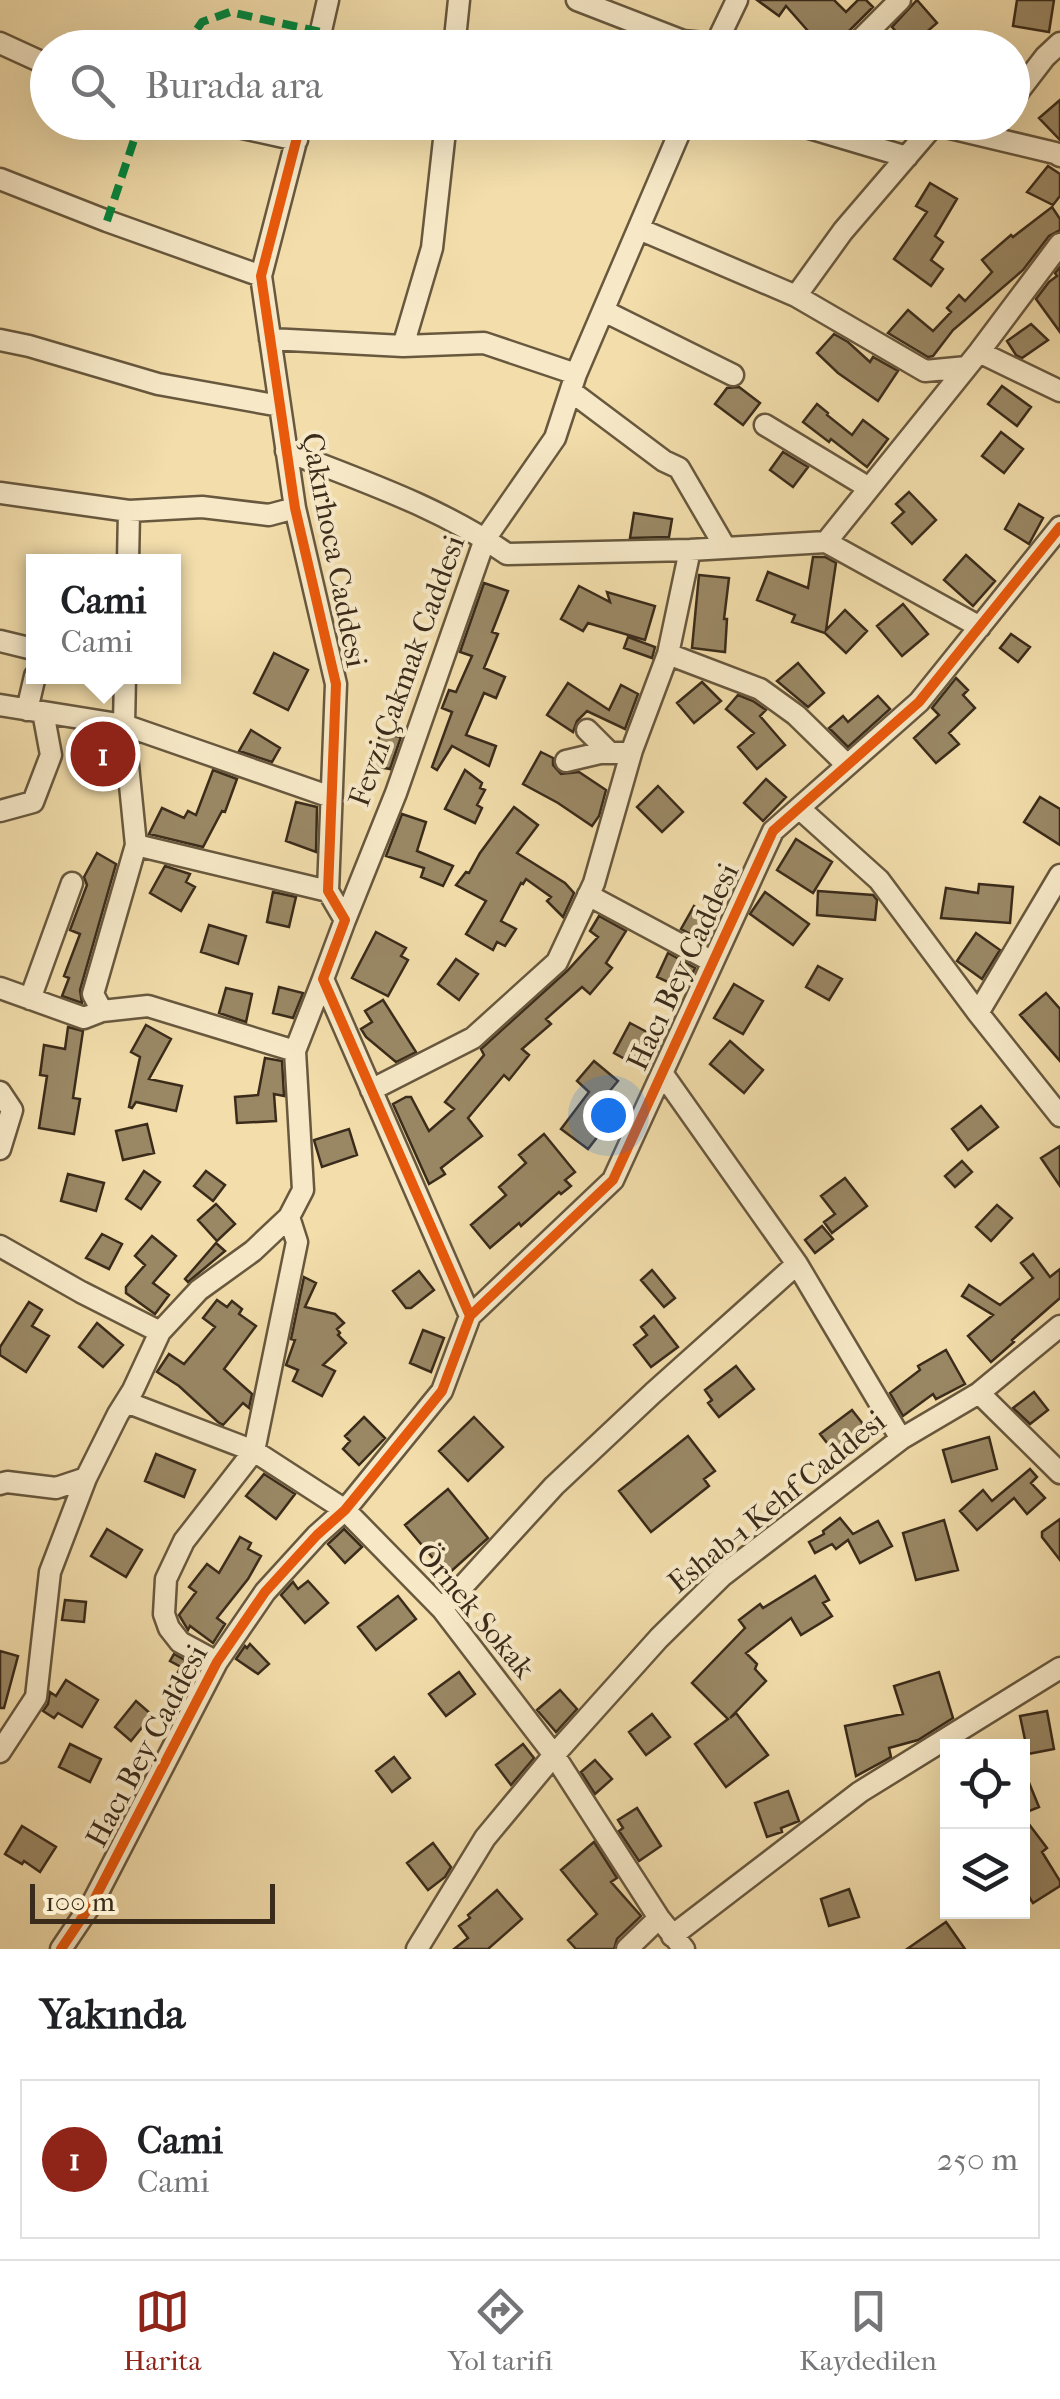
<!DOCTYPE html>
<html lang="tr">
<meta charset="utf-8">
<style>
body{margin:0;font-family:"IM FELL French Canon",serif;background:#f2f2f2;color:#202124}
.controls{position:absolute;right:30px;bottom:30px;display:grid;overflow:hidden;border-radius:0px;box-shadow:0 10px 40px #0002}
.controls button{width:90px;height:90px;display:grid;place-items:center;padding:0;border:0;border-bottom:2px solid #e0e0e0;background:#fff;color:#202124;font:50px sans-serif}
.scale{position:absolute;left:30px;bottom:25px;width:245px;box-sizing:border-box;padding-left:10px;border:5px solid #3a2b1a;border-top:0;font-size:28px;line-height:35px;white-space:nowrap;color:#3a2b1a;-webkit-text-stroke:8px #f7e9c8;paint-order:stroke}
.you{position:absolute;left:608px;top:1115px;width:35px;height:35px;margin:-25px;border:8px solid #fff;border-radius:50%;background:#1a73e8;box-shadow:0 0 0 15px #1a73e833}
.badge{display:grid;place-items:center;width:65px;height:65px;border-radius:50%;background:#8f2418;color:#fff;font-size:32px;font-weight:700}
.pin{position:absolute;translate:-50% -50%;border:5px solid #fff;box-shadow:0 2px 10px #0006}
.popup{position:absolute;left:26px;top:554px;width:155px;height:130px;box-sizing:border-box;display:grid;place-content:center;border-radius:0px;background:#fff;filter:drop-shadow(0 2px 8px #0005);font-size:32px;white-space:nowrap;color:#757577}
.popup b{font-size:38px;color:#202124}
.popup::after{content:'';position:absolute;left:50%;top:100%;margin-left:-20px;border:20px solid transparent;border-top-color:#fff}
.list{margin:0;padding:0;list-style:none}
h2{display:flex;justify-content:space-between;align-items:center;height:130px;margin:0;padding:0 40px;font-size:42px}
h2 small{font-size:32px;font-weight:400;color:#757577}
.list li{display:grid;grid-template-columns:65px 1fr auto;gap:30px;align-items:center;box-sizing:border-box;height:160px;margin:0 20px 20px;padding:0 20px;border:2px solid #e0e0e0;border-radius:0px}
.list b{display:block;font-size:38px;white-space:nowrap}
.list p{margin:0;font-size:32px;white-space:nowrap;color:#757577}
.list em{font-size:32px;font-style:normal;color:#757577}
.icon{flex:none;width:55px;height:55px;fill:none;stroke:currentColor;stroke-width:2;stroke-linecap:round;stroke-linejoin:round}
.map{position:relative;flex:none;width:1060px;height:1949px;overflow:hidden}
.search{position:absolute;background:#fff;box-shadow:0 10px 40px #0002;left:30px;right:30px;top:30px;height:110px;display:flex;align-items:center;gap:25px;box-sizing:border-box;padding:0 35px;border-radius:55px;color:#757577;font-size:38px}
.sheet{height:310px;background:#fff}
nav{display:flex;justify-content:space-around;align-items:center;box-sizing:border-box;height:140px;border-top:2px solid #e0e0e0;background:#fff;font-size:28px;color:#757577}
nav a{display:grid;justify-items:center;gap:5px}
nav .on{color:#8f2418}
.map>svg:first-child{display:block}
.building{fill:#9a8865;stroke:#3a2b1a;stroke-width:2.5}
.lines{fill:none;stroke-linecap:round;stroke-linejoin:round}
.minor-casing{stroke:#68583e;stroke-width:25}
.minor{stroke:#f7e9c8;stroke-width:20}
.quiet{stroke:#00873e;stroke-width:8;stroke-dasharray:15 8;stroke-linecap:butt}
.cycleway-casing{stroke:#f7e9c8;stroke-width:16}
.cycleway{stroke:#e8590c;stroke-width:10}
.labels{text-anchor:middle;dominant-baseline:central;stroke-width:8;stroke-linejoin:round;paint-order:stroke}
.street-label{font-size:30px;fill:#3a2b1a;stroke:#f7e9c8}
</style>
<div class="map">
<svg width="1060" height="1949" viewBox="0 0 1060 1949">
<rect width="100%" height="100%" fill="#f2ddab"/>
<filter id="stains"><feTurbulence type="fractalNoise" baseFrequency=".002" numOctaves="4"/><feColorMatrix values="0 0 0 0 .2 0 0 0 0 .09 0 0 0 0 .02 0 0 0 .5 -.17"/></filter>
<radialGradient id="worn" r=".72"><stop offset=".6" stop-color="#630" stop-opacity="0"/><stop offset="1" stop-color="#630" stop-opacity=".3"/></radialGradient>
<path class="building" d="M757 0H834L846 12 858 0H866L873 7 842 38 839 48H823L786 6 779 16Z
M917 0 937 23 914 43 906 33 901 37 892 27Z
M1017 0H1054L1049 32 1013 26Z
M1060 100V140L1039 118Z
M1048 166 1060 174V196L1053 205 1027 192Z
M930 183 957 199 935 236 943 242 931 260 943 269 931 286 894 259 927 212 916 206Z
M1052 207 1060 219V230L1049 236 1023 270 953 330 933 356 928 357 888 333 908 310 933 331 951 312 947 308 959 295 965 301 992 272 982 260 1011 235 1013 237Z
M1060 267V332L1036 299 1049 282 1057 276 1055 273Z
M1031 324 1048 340 1022 358 1016 355 1007 341Z
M834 334 848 342 870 362 873 357 898 371 878 401 838 373 817 353Z
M1002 386 1031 407 1017 426 988 404Z
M739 387 760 403 743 425 715 404 727 388Z
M817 404 828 413 827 415 852 435 863 420 888 439 867 467 831 439 829 442 803 422Z
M1001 432 1023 449 1004 473 982 456Z
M783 452 808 467 793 487 770 470Z
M909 492 936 520 912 544 892 523 904 512 896 504Z
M1019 504 1043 518 1029 544 1005 529Z
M634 513 672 519 669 537 630 538Z
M966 555 995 581 973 606 944 580Z
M813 557H825L836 563 826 630 845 610 867 631 846 653 825 633 792 622 795 615 757 600 768 572 808 588Z
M699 575 729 578 724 619H727L725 652 692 648Z
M484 583 508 591 492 632 498 634 484 668 505 677 496 698 484 693 466 735 496 746 489 766 452 746 437 770 432 767 452 712 442 708 449 690 456 692 472 656 460 652Z
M579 586 610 602 607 592 655 606 645 640 588 623 583 631 561 619Z
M903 604 928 634 902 656 877 626Z
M1011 634 1030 647 1018 662 1000 648Z
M628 637 655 647 652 658 624 648Z
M274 653 308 670 288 710 254 693Z
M798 663 824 693 808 707 777 681Z
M956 678 968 690 963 695 975 708 949 733 959 744 936 763 914 738 939 715 932 708Z
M702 682 721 701 694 723 677 703Z
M568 683 609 710 621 685 638 694 625 729 587 711 577 721 573 732 547 715Z
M738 695 753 701 766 710 760 716 785 745 757 769 738 747 754 733 726 709Z
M878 696 890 709 848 747 829 728 843 716 848 722Z
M251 730 280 748 272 762 239 751Z
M380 733 401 737 390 769 373 766Z
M99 735 105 736 112 744 114 766 105 775 82 750Z
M541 752 553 758V765L561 774 579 772 606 790 599 816 592 826 558 803 523 784Z
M213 770 237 779 225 812 222 811 203 847 149 834 162 808 184 818 188 811 196 815Z
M465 770 482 783 480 788 485 790 477 805 482 808 475 823 445 809Z
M766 779 786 797 763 821 744 803Z
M658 786 683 812 662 832 637 807Z
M1040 797 1060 809V845L1024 822Z
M296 802 317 807 316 852 286 841Z
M514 807 538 825 517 853 565 883 574 893 563 917 547 901 551 897 526 879 523 884 521 883 501 921 516 929 505 946 497 942 493 950 466 934 486 901 456 885 466 872 469 873 480 853Z
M402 814 426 822 417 851 453 866 443 886 421 877 424 868 386 856Z
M796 839 832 862 813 893 777 870Z
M97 853 116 864 80 990 82 1003 62 996 69 978 64 976 80 934 70 930 87 885 84 877Z
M165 866 190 874 186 882 195 887 181 911 150 893Z
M979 884 1013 887 1010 923 941 918 946 888 978 893Z
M818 891 873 895 877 900 875 920 817 915Z
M273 892 296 897 289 927 267 922Z
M765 892 809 924 793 945 750 914Z
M694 906 717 920 707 943 681 929Z
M599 916 626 931 606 963 612 968 590 994 582 987 546 1019 551 1024 522 1049 529 1055 509 1080 504 1075 468 1118 482 1136 441 1168 445 1174 429 1184 393 1104 406 1097H411L429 1131 454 1109 445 1102 484 1055 481 1049 568 970 598 937 590 931Z
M209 925 246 936 238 964 201 952Z
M376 932 406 948 401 956 408 960 388 996 352 978Z
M976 933 1000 950 982 979 957 961Z
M668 953 695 968 685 990 657 977Z
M456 959 478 974 459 1000 438 984Z
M818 966 842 979 829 1000 806 987Z
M734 984 763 1001 743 1034 714 1018Z
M279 987 303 993 293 1018 273 1013Z
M226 988 252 994 246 1022 219 1013Z
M1046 993 1060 1009V1061L1020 1015Z
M383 1000 416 1052 396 1062 366 1037 361 1029 372 1022 365 1011Z
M630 1023 662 1040 652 1063 648 1061 643 1069 614 1053Z
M146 1025 171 1039 149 1079 182 1086 176 1111 136 1102 132 1108 129 1107 140 1057 131 1052Z
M68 1027 83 1031 73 1098 80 1099 74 1134 39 1128 47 1076 40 1075 44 1045 65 1049Z
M730 1041 763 1070 744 1093 710 1064Z
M265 1058 282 1061 284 1096 274 1094 276 1121 237 1123 235 1097 258 1095Z
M594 1061 618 1081 594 1110 609 1122 588 1149 561 1129 589 1092 577 1081Z
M981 1106 998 1127 968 1150 952 1129Z
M147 1124 154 1153 123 1160 116 1131Z
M349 1129 357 1155 322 1167 314 1140Z
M544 1134 575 1172 565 1180 571 1186 561 1194 559 1192 521 1226 519 1223 490 1248 471 1225 506 1195 499 1187 526 1163 519 1155Z
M1060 1146V1186L1041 1158Z
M962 1161 972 1172 955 1187 945 1176Z
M144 1171 160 1182 141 1209 126 1199Z
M206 1171 225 1185 213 1201 194 1186Z
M68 1174 104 1183 96 1211 61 1201Z
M845 1178 867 1206 832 1233 824 1222 835 1214 821 1196Z
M216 1204 235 1224 217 1241 198 1220Z
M997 1205 1012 1218 991 1241 976 1227Z
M822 1226 833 1239 815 1253 805 1240Z
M102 1234 122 1244 109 1269 86 1258Z
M152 1236 176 1256 153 1283 169 1295 155 1314 126 1293V1287L145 1265 135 1256Z
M216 1243 225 1251 188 1282 185 1279Z
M1033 1254 1050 1277 1060 1269V1298L1012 1340 1014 1342 991 1362 968 1336 993 1315 962 1296 969 1285 1000 1305 1033 1278 1021 1263Z
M652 1270 675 1298 664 1307 641 1280Z
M419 1271 434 1290 411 1308H406L393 1291Z
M304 1277 316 1283 305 1307 335 1314 344 1323 337 1329 340 1333 338 1335 346 1343 323 1365 335 1371 322 1396 293 1381 298 1370 286 1365 295 1340 291 1339Z
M217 1300 227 1307 232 1301 242 1309 239 1314 256 1326 224 1369 252 1394 249 1408 243 1403 223 1425 218 1422 179 1386 157 1372 169 1354 184 1364 215 1327 203 1318Z
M29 1302 42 1310 32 1326 49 1336 26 1372 0 1355V1347Z
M654 1316 678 1347 651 1367 634 1345 647 1335 641 1327Z
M97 1323 123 1345 103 1367 79 1347Z
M423 1330 444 1338 431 1372 410 1363Z
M946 1350 965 1384 936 1399 933 1394 903 1416 890 1393 920 1370 918 1366Z
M736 1366 754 1389 719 1417 708 1403 712 1400 705 1390Z
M1034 1392 1048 1410 1030 1424 1013 1408Z
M852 1410 870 1433 838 1457 820 1434Z
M364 1417 385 1438 359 1465 343 1449 350 1441 345 1436Z
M474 1417 503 1447 468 1481 439 1451Z
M688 1436 715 1471 704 1479 709 1486 651 1532 619 1491Z
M989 1437 997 1469 952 1482 943 1450Z
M156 1454 195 1470 184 1497 145 1481Z
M1030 1469 1037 1477 1031 1483 1045 1498 1027 1514 1014 1498 977 1530 960 1511 983 1490 992 1501Z
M264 1474 295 1494 276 1519 246 1496Z
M448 1489 488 1538 447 1575 405 1525Z
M840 1518 853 1534 878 1521 892 1546 860 1563 848 1540 836 1549 832 1544 815 1553 809 1542 824 1534 823 1531Z
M1060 1519V1560L1042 1537V1532Z
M944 1520 958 1570 916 1580 903 1533Z
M107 1529 142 1550 126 1577 91 1556Z
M344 1529 362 1547 345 1563 328 1544Z
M240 1537 251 1543 248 1549 261 1556 248 1579 217 1618 225 1624 213 1643 190 1626 188 1630 179 1615 196 1592 189 1587 207 1564 219 1573Z
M815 1576 829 1600 823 1603 832 1616 801 1635 791 1618 746 1653 757 1664 755 1669 766 1681 730 1718 736 1713 768 1755 726 1787 695 1744 728 1719 692 1683 745 1628 739 1620 760 1604 763 1608Z
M308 1581 328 1603 305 1623 281 1595 293 1582 298 1589Z
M398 1596 416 1619 376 1650 358 1627Z
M65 1600 86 1602 84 1622 62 1620Z
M250 1644 269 1664 258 1674 236 1659 245 1646 247 1648Z
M0 1651 18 1656 4 1708H0Z
M174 1654 199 1668 182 1700 167 1691 181 1667 170 1661Z
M459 1672 475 1694 446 1716 429 1694Z
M939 1672 953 1718 918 1740 889 1748 891 1757 856 1776 845 1726 903 1714 894 1686Z
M66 1680 98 1700 82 1727 58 1713 54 1718 43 1711 48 1704 50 1692 56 1696Z
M560 1690 577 1709 556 1732 537 1710Z
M136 1701 152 1715 131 1741 115 1727Z
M1047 1711 1054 1749 1028 1754 1020 1716Z
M652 1714 670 1737 646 1755 629 1732Z
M70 1744 101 1759 90 1782 59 1767Z
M523 1744 534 1758 511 1785 496 1765Z
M394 1757 410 1778 392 1792 376 1771Z
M595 1760 612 1779 595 1794 581 1772Z
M1023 1768 1039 1807 1022 1814V1769Z
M788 1791 799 1821 781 1828 782 1832 767 1837 755 1803Z
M637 1808 661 1846 639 1861 619 1831 623 1828 618 1820Z
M1022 1815 1047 1848 1042 1852 1060 1881V1886L1033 1903 1022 1886Z
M22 1826 56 1847 40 1872 24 1861 22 1864 5 1854Z
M594 1842 617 1878 611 1882 641 1916 617 1939 614 1949H576L568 1940 597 1914 561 1870Z
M433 1843 451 1867 445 1877 428 1890 407 1863Z
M849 1889 859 1917 829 1926 821 1899Z
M497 1890 522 1919 488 1949H454L468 1938 459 1926 470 1918 468 1915Z
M946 1922 965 1949H907Z"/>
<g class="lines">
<defs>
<path id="minor" d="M577 0 683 41 715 44 727 48
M0 43 48 65
M317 48 328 0
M454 48 459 0
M714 48 737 0
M852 48 900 0
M1012 100 1045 57 1060 43
M215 122 297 140
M301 122 261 276 295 508 336 684 328 891 345 920 323 979 470 1316
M789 122 907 157
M925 122 1055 153 1060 156
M0 179 107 221 261 276
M639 229 796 296 925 371 967 367
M796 296 843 231 933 126
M604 311 733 375
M270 339 403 346 484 343 576 374
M0 340 29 346 158 384 280 406
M403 346 432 248 446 122
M979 352 1060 391
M572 392 664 461 679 468 725 547
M765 425 869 488
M286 451C362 481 440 507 507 554L690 550 826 542 980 627
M0 493 129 511 202 507 269 515 295 508
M826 542 979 352 1060 244
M128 562 129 511
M0 641 33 649
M668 654 760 689 796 715 847 765
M0 705 124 725 331 797
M27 710 35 676
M587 730 610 753
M566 761 600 753H631
M799 808 879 880 978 1013 1060 1116
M0 811 33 802 51 755 43 712
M136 845 328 891
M588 895 713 962
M345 920 396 793 485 539 555 438 576 374 684 122
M0 988 84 1018 102 1011 148 1006 295 1051
M30 999 72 883
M102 1011 93 994 136 845 124 725 125 676
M978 1013 1060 875
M662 1073 797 1264 901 1439
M371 1090 473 1038 557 962 594 883 632 750 668 654 690 550
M0 1092 12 1110 0 1149
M0 1246 81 1292 160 1332
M979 1393 1060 1473
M126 1402 254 1451 345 1510 442 1609 554 1755 659 1918 684 1949
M0 1484 7 1482 56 1488 86 1478
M442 1609 554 1486 653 1393 797 1264
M217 1662 180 1642 169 1628 164 1614 166 1579 184 1541 254 1451 297 1242 289 1217
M0 1752 36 1697 50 1572 86 1478 118 1414 133 1390 160 1332 199 1290 253 1251 289 1217 303 1190 295 1051 323 979
M672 1936 860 1792 1060 1668
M61 1949 94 1900 217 1662 265 1592 317 1535 345 1510 442 1391 470 1316 613 1180 773 831 919 702 1060 527
M417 1949 485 1838 554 1755 659 1638 722 1576 901 1439 979 1393 1060 1326
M627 1949 659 1918"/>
</defs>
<use href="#minor" class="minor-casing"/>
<use href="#minor" class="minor"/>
<path class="quiet" d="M184 48 202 22 230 12 321 32
M107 221 140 122"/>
<defs>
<path id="cycleway" d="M301 122 261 276 295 508 336 684 328 891 345 920 323 979 470 1316
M61 1949 94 1900 217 1662 265 1592 317 1535 345 1510 442 1391 470 1316 613 1180 773 831 919 702 1060 527"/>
</defs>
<use href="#cycleway" class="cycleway-casing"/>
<use href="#cycleway" class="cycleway"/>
</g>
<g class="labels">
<g class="street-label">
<text transform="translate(334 550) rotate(79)">Çakırhoca Caddesi</text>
<text transform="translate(407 671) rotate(-70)">Fevzi Çakmak Caddesi</text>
<text transform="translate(683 967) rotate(-65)">Hacı Bey Caddesi</text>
<text transform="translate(777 1502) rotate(-39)">Eshab-ı Kehf Caddesi</text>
<text transform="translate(475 1611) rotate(50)">Örnek Sokak</text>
<text transform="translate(147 1746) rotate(-62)">Hacı Bey Caddesi</text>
</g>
</g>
<rect width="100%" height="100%" filter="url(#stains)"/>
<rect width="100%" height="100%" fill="url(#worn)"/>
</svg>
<div class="controls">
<button><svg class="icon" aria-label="locate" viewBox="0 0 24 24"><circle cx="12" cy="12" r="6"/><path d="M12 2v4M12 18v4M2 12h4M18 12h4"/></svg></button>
<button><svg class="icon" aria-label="layers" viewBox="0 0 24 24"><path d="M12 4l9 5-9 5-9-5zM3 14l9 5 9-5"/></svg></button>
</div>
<div class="scale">100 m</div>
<div class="you"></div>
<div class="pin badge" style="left:103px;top:754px">1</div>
<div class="popup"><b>Cami</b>Cami</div>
<div class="search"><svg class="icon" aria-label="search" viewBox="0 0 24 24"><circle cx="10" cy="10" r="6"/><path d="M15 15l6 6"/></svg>Burada ara</div>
</div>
<section class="sheet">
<h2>Yakında<small></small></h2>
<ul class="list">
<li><span class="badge">1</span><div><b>Cami</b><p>Cami</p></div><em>250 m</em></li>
</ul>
</section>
<nav>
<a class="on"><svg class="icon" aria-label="map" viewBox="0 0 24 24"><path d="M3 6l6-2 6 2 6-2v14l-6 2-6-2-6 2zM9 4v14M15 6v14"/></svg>Harita</a>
<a><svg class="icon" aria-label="directions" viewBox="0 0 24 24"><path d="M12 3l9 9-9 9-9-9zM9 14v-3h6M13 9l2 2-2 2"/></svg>Yol tarifi</a>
<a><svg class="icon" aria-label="saved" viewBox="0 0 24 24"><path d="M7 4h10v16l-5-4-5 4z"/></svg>Kaydedilen</a>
</nav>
